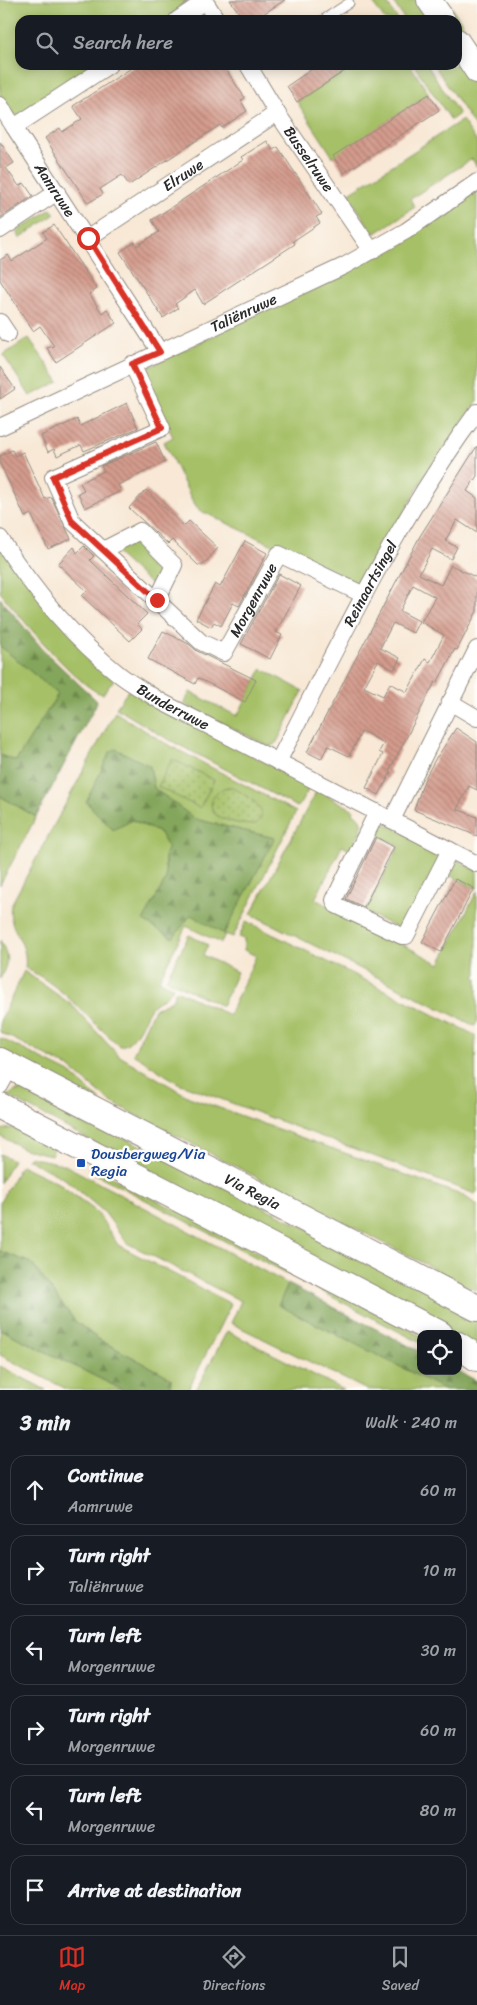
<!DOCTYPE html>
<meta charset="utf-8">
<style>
body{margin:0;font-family:Sriracha,sans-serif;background:#242831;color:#f1f3f6}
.controls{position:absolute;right:15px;bottom:15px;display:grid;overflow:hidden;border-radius:10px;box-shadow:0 2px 12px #0003}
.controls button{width:45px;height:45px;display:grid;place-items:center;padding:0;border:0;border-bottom:1px solid #363941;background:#171b24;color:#f1f3f6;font:25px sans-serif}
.stop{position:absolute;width:15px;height:15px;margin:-11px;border:4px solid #d93025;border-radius:50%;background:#fff}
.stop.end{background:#d93025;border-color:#fff;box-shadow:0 1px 5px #0008}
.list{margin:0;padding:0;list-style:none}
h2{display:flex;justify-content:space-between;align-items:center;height:65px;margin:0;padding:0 20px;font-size:21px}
h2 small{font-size:16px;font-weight:400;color:#9ea1a6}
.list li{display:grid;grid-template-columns:32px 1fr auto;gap:15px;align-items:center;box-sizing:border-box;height:70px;margin:0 10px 10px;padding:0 10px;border:1px solid #363941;border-radius:15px}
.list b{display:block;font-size:19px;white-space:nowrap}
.list p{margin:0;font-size:16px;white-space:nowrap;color:#9ea1a6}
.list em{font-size:16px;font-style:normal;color:#9ea1a6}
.icon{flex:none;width:28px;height:28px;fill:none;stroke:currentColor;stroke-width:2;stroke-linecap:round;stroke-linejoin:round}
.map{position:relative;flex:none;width:477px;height:1390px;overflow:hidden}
.search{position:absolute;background:#171b24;box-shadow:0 2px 12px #0003;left:15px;right:15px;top:15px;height:55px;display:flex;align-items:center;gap:12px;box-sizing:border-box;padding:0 18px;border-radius:15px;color:#9ea1a6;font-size:19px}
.sheet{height:545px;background:#171b24}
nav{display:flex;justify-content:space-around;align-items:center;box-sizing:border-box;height:70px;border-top:1px solid #363941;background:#171b24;font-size:14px;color:#9ea1a6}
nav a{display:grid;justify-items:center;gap:2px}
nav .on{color:#d93025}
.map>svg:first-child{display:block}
.green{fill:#a5c066;stroke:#687648;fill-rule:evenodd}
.forest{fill:url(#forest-firs);stroke:#586843}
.park{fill:url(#park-dots);stroke:#687648}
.building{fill:url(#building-back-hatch);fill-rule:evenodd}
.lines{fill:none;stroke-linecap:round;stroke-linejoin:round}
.lane-casing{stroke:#928a80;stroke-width:11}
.street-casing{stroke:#928a80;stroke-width:18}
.secondary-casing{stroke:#928a80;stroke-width:26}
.primary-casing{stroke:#928a80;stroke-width:28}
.lane{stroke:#fff;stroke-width:9}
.street{stroke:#fff;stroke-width:16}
.secondary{stroke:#fff;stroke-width:24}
.primary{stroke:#fff;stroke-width:26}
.route{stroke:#d93025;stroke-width:6}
.transit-dot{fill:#1a4fb4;stroke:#fdfcf7;stroke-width:2}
.labels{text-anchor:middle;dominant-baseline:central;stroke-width:5;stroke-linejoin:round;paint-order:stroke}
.street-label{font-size:15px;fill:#2b2b2b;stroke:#fdfcf7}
.transit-label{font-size:15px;fill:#164399;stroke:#fdfcf7;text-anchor:start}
</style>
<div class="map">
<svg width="477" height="1390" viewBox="0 0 477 1390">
<defs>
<pattern id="forest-firs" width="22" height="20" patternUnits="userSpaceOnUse" patternTransform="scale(1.25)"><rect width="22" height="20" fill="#84a65b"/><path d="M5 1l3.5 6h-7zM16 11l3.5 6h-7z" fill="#6c874b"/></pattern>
<pattern id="park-dots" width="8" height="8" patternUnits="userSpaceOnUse" patternTransform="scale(1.25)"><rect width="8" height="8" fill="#a5c066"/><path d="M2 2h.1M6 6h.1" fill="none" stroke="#879c54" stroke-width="1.8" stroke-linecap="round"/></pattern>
<pattern id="building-back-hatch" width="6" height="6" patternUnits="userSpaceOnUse" patternTransform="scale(1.25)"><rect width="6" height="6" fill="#d49b8d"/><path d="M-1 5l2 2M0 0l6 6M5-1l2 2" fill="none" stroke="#ac7f73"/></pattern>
</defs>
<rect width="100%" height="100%" fill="#fdfcf7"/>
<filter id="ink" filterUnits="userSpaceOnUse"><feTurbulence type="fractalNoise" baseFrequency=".02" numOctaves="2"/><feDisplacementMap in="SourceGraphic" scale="10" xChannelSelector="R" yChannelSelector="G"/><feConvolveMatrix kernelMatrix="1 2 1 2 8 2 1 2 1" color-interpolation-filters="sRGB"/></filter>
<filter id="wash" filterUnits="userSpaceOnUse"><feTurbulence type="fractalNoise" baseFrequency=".0096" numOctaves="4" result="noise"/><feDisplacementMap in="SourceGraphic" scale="20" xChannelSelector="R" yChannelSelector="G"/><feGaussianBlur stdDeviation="1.12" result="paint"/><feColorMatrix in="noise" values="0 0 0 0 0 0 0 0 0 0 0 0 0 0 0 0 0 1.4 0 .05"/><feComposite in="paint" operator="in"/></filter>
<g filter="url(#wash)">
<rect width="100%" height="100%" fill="#f8e8d5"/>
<path class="green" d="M0 0H188L183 5 185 9 168 20H20V65H99L20 116 12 114 0 96Z
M371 0H385L398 20H385Z
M392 0H417L430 20H405Z
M440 0H447L477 46V57L457 26V20H453Z
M457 61 477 91V130L434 65H457Z
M354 65H410L429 94 333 157 297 102Z
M414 65H427L459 114 451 120Z
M462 120 477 142V167L472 159 410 199 415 207 376 233H373L348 194Z
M477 190V402L429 469 362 586 277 542 275 546 199 510 192 500 164 442 173 437 141 371 244 321Z
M51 209 55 214 20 238 16 232Z
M29 338 59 382 30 396 3 355Z
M142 539 165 568 155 588 113 550Z
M0 547 116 677 103 694C82 692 15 611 0 592Z
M0 646 58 694 16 761 0 755Z
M262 669 303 691 277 742 272 746H268L184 704 190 692 237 716Z
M130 688 310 787 299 806 297 807 164 737 116 708Z
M115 712 165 743 296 812 233 937 225 934 221 943 186 926 159 980 173 987C165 1002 156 999 150 1009 143 1020 135 1045 120 1046 86 1018 67 989 25 968 29 940 6 929 11 905ZM150 766 154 788 195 819 274 838 191 915C177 895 156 873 168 847L160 833 132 820Z
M317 790 354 810 353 813C370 823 357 836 350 850L342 846 315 899 440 964 477 891V974L475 977 477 979V1022L475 1026 251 914Z
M0 796 36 817 0 885Z
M378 820 443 852 403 931 365 912 399 846 372 832Z
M455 859 477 871V889L447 874Z
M246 921 475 1035 477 1192 475 1194 178 1083 133 1054 154 1009 172 1000 176 990 229 1015 256 956 244 950V939L239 937Z
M189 935 208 945 203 955 237 972 222 1006 166 979Z
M0 940C9 957 9 961 0 979Z
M24 971 72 1005 118 1055 189 1097 464 1196 477 1205V1291L109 1101 70 1068 0 1032V1021Z
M0 1038 70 1073 101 1101 0 1055Z
M26 1089 477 1313V1349L8 1096 15 1091Z
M11 1128H17L55 1147 51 1155 24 1149 0 1136V1130Z
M0 1154 13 1160 0 1183Z
M29 1157 63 1164 288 1284 279 1305 446 1390H367L231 1323 241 1301 127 1243 105 1213 65 1179 27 1159Z
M21 1165 58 1183 97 1212 118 1245 231 1304 188 1390H170L171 1379 164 1374 98 1339 75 1321 31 1263 0 1251V1202Z
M90 1166 421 1336V1343L88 1170Z
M0 1329 123 1390H68L0 1355Z
M227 1331 344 1390H196Z
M0 1366 46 1390H0Z"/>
<path class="forest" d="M0 598 46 653 97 701 96 705 36 817 0 796V755L16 761 58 694 0 646Z
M116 749 150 766 154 788 195 819 275 838 224 934 191 915 173 938 143 921 166 879 165 854 168 847 160 833 133 820 113 830 86 802 110 752Z
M0 1251 31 1263 75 1321 98 1339 164 1374 171 1379 170 1390H123L0 1329Z
M288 1284 421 1352V1371H458L477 1381V1390H446L278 1305Z"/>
<path class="park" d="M172 759 214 780 200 808 158 787Z
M227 787H232C244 795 274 808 256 824 248 827 221 820 215 814 206 802 215 790 227 787Z"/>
<g id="blocks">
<path class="building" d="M230 0H285L254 20H244Z
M136 65H223L245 98 241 101 247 111 222 128 220 125 129 185 122 175 100 189 103 194 88 203 45 138 60 128 62 132 82 119 73 106Z
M318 65H354L297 102 287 86Z
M429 94 439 110 344 173 333 156Z
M267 141 273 150 278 147 322 214 316 217 320 223 293 241 295 244 203 304 195 290 175 304 178 308 163 318 120 252 135 242 137 246 159 232 152 220 243 160 241 157Z
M0 142 14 163 6 168 19 186 24 183 33 196 0 218Z
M54 225 97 289 89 294 102 313 107 309 116 323 56 362 47 348 54 346 40 326 33 331 0 280V260L8 255 12 261 47 238 43 232Z
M0 367 15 389 0 399Z
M127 403 138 428 84 451 81 445 57 456 54 449 48 452 41 436 77 419 80 426Z
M156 442 165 462 118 485 121 491 85 508 78 493 84 490 80 483 104 471 101 466Z
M477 446V476L467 491 477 498V533L457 520 445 541 457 547 451 559 432 549 419 574 441 585 451 565 477 578V611L457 650 455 649 437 683 435 682 389 771 391 772 379 795 366 788 383 754 379 752 384 743 362 731 349 756 328 746 321 759 307 752 420 536ZM413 585 435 597 421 622 444 635 430 662 425 659 407 692 390 683 383 696 364 687 378 661 394 670 400 658 380 648 393 623 413 633 419 621 400 611Z
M12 450 15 456 23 452 45 499 51 497 71 539 48 549 31 514 25 517 0 463V456Z
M146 490 184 526 189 521 218 548 203 565H198L172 540 168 544 129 508Z
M245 541 267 553 239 606 233 603 221 626 214 622 211 627 196 619 215 584 220 587Z
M84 546 94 556 90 560 147 614 137 624 142 629 130 641 82 596 87 591 58 564 74 547 77 553Z
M279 574 301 586 276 632 282 635 270 659 241 644Z
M163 631 189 644 197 651 256 680 245 702 198 678 195 684 148 659Z
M456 728 477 742V790L469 786 457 809 477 817V836L414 810 425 778 437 756H438Z
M376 837 394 847 364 907 346 899Z
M455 879 474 888 441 952 422 942Z"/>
</g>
</g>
<g filter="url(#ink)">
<use href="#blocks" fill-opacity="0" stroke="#928a80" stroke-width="1"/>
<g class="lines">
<defs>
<path id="lane" d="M323 20 349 3"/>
<g id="street">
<path d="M204 0 217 20"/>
<path d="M177 20 205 1"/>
<path id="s1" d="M248 65 277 113 372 251"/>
<path d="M0 105 14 127 109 65"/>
<path id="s2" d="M14 127 160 352"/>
<path d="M0 230 57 192"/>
<path id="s3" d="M88 238 277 113"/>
<path d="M0 322 8 334"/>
<path id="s4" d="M132 364 162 428 53 477 72 521 201 642 224 653 279 554 364 595"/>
<path id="s5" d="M0 427 344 266 406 231 477 182"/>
<path id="s6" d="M0 538C33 590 72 637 120 675 133 685 148 693 162 702L477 864"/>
<path d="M103 550 140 531 174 565 157 600"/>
<path d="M450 702 477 718"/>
<path id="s7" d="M278 762C339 643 397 520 477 412"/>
<path d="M377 812 334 900 336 905 402 936H406L450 850"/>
<path d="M392 820 477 649"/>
<path d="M0 1086 11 1066"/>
</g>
<path id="secondary" d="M429 0 443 20
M457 41 477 71"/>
<g id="primary">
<path id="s8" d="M0 1061 477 1308"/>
<path d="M0 1106 440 1334"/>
<path d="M458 1345 477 1358"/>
</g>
</defs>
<use href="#lane" class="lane-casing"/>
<use href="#street" class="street-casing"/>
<use href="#secondary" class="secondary-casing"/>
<use href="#primary" class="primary-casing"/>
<use href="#lane" class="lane"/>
<use href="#street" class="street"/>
<use href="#secondary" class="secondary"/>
<use href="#primary" class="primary"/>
</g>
</g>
<g class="lines" filter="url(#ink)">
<path class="route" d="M88 238 160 352 132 364 162 428 53 477 72 521 157 600"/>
</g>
<rect class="transit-dot" x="76" y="1158" width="10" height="10" rx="2.5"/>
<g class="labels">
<g class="street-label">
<text stroke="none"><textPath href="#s1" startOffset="112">Busselruwe</textPath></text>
<text stroke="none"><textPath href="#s3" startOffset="114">Elruwe</textPath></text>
<text stroke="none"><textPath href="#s2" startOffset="75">Aamruwe</textPath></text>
<text stroke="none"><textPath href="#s5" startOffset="269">Taliënruwe</textPath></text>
<text stroke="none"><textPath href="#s7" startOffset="201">Reinaartsingel</textPath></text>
<text stroke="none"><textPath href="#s4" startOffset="501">Morgenruwe</textPath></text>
<text stroke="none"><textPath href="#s6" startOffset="245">Bunderruwe</textPath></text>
<text stroke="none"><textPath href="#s8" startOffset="284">Via Regia</textPath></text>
</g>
<g class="transit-label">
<text x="91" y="1154">Dousbergweg/Via<tspan x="91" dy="17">Regia</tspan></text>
</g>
</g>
</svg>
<div class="controls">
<button><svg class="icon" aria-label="locate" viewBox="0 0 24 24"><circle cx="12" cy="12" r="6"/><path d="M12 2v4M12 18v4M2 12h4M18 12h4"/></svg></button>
</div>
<div class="stop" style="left:88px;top:238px"></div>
<div class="stop end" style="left:157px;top:600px"></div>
<div class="search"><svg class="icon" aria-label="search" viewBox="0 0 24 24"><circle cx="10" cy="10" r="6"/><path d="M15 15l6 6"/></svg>Search here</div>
</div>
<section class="sheet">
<h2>3 min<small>Walk · 240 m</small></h2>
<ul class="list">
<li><svg class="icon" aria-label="ahead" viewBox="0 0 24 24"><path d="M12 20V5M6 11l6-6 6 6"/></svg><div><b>Continue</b><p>Aamruwe</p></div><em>60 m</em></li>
<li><svg class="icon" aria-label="right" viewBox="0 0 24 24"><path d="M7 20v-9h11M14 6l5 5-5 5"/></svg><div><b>Turn right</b><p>Taliënruwe</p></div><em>10 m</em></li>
<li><svg class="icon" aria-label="left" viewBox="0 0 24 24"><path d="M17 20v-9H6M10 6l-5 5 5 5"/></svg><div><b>Turn left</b><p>Morgenruwe</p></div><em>30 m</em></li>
<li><svg class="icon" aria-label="right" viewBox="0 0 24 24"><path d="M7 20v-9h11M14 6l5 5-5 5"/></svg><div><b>Turn right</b><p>Morgenruwe</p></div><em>60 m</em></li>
<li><svg class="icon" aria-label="left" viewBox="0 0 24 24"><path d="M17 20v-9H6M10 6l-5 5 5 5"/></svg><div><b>Turn left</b><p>Morgenruwe</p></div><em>80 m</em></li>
<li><svg class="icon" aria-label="arrive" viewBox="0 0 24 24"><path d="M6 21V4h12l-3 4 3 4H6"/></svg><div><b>Arrive at destination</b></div></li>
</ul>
</section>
<nav>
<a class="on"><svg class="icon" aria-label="map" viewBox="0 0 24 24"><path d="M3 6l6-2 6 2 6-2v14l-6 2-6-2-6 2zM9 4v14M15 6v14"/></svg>Map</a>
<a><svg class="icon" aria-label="directions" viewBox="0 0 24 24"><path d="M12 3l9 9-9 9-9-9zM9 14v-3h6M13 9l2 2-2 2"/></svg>Directions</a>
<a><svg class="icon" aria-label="saved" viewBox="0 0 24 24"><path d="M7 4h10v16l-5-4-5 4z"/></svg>Saved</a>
</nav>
